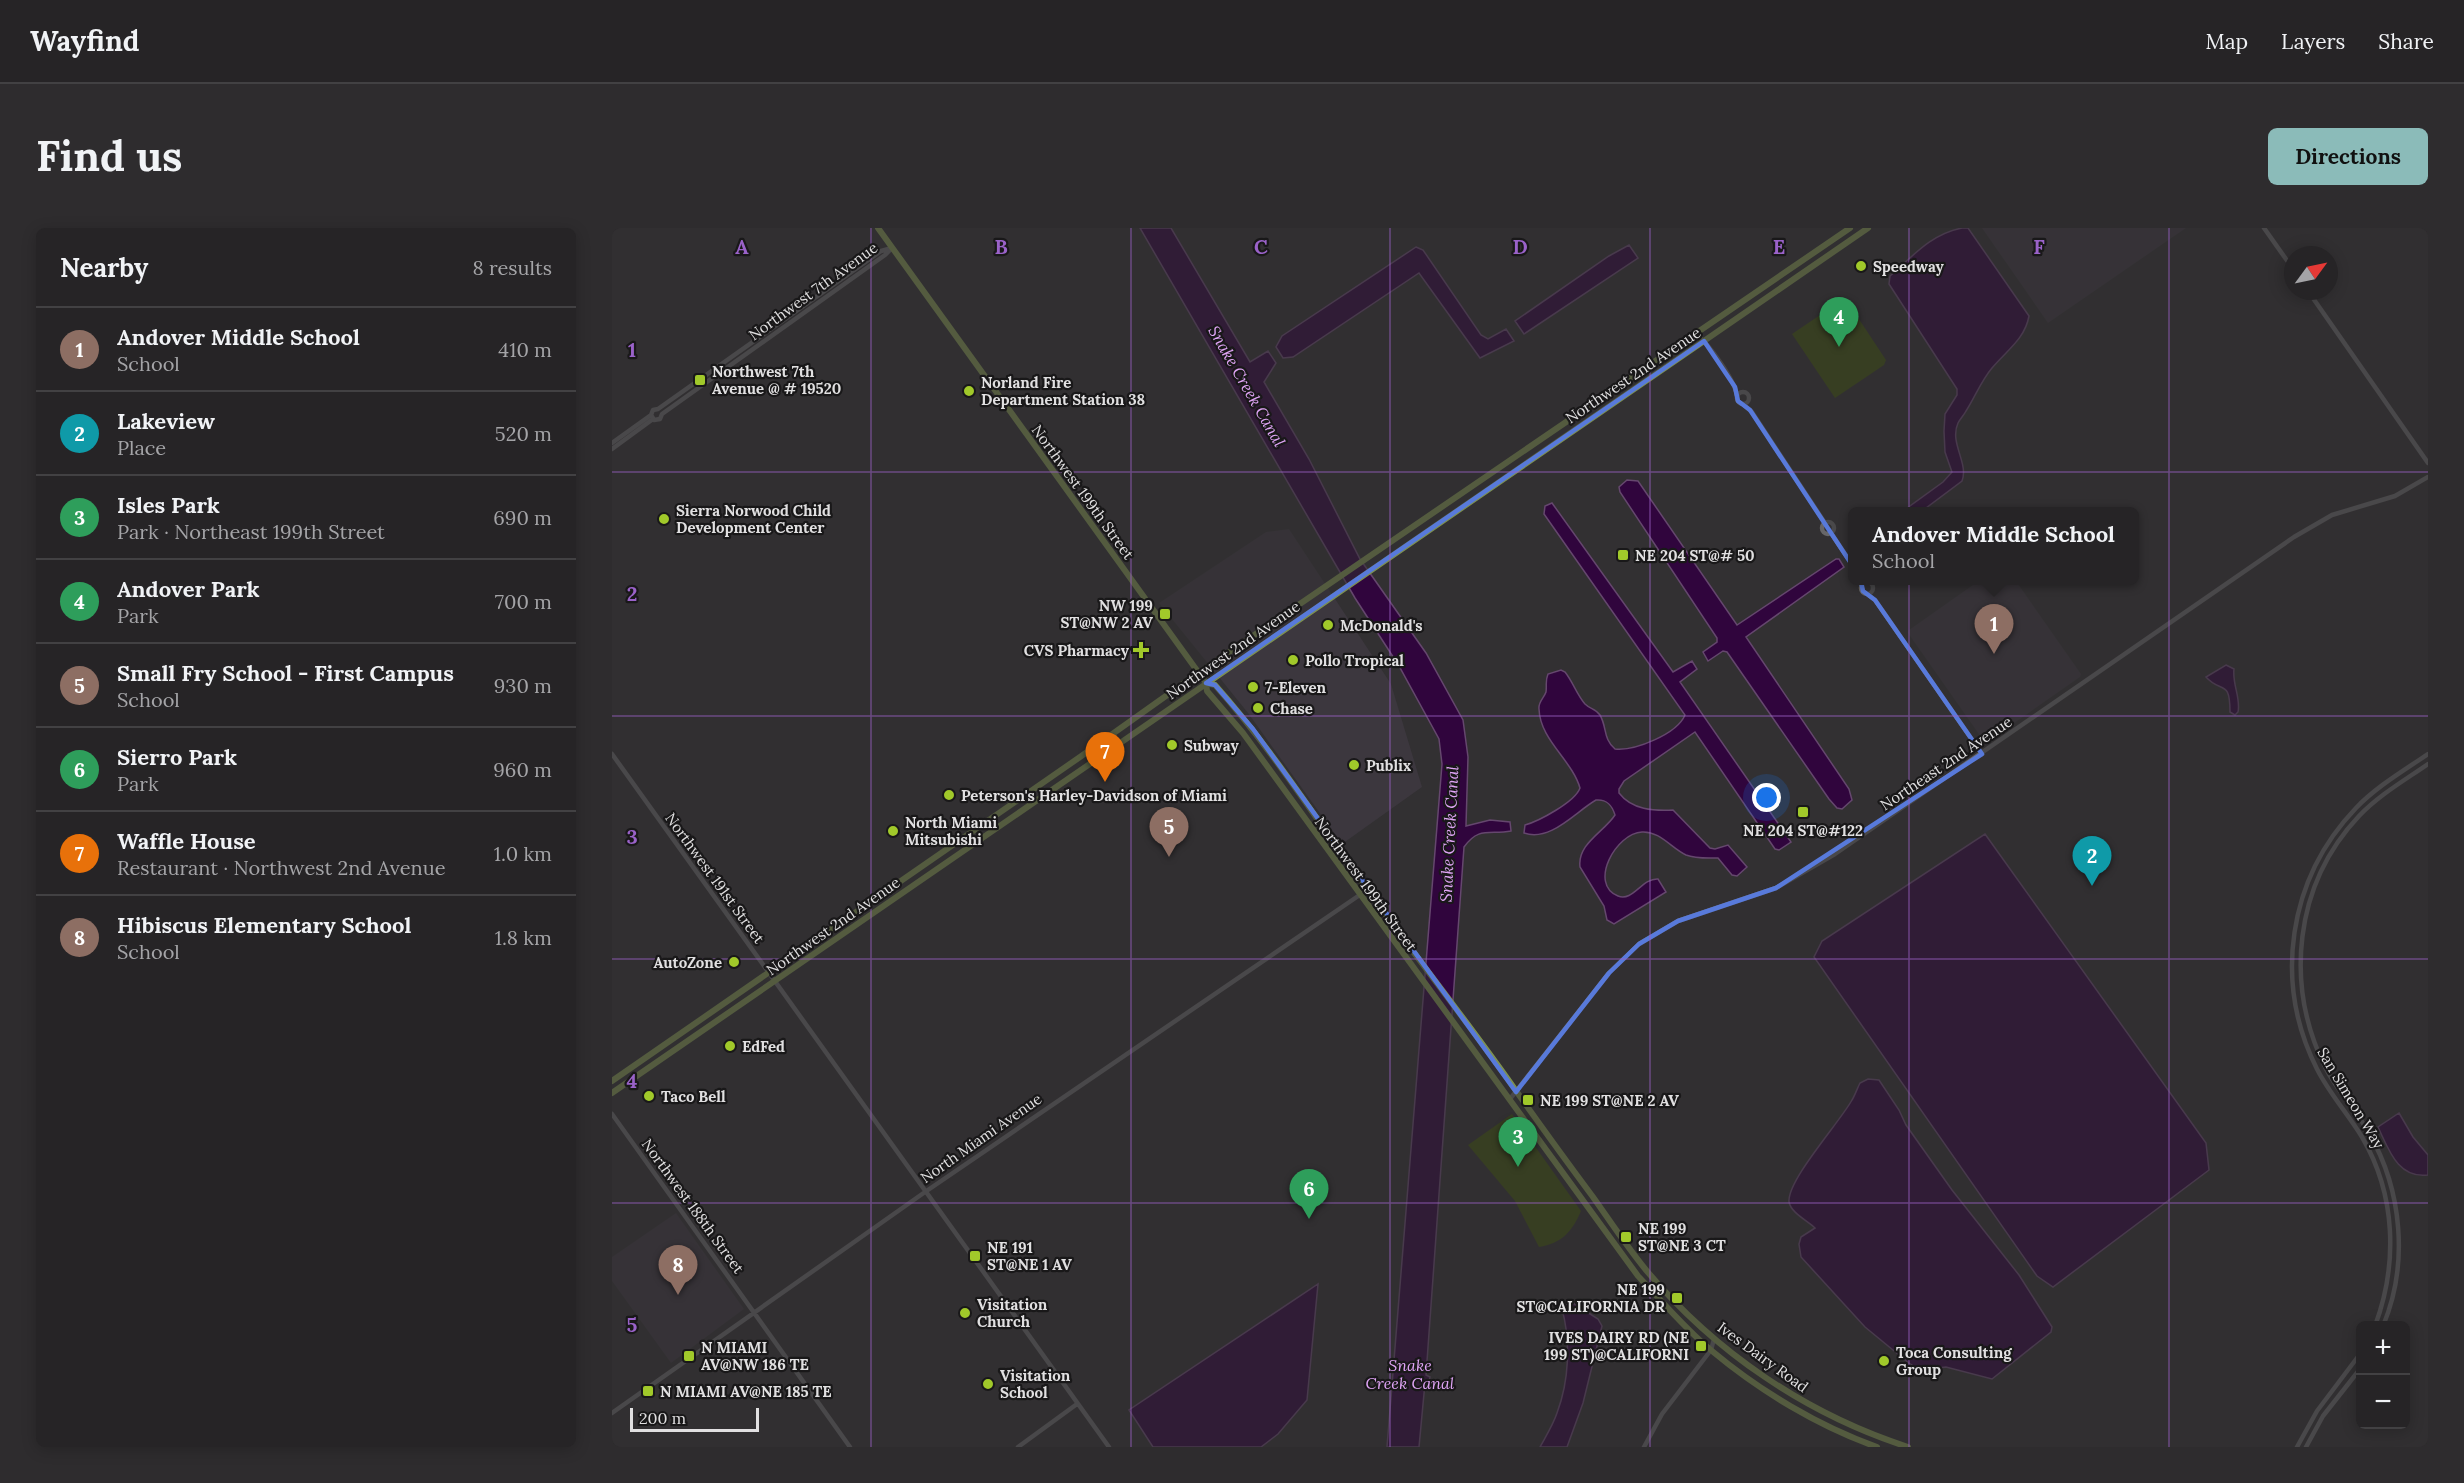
<!DOCTYPE html>
<meta charset="utf-8">
<style>
body{margin:0;font-family:Lora,serif;background:#2e2c2e;color:#f1f3f6}
.controls{position:absolute;right:18px;bottom:18px;display:grid;overflow:hidden;border-radius:9px;box-shadow:0 3px 15px #0003}
.controls button{width:54px;height:54px;display:grid;place-items:center;padding:0;border:0;border-bottom:2px solid #424143;background:#262426;color:#f1f3f6;font:30px sans-serif}
.compass{position:absolute;left:1672px;top:18px;width:54px;height:54px;border-radius:50%;background:#262426;box-shadow:0 3px 15px #0003;rotate:57deg}
.scale{position:absolute;left:18px;bottom:15px;width:129px;box-sizing:border-box;padding-left:6px;border:3px solid #e1e0e1;border-top:0;font-size:16px;line-height:21px;white-space:nowrap;color:#e1e0e1;-webkit-text-stroke:4px #191819;paint-order:stroke}
.you{position:absolute;left:1155px;top:570px;width:21px;height:21px;margin:-15px;border:4px solid #fff;border-radius:50%;background:#1a73e8;box-shadow:0 0 0 9px #1a73e833}
.badge{display:grid;place-items:center;width:39px;height:39px;border-radius:50%;background:#8bbbb9;color:#fff;font-size:20px;font-weight:700}
.pin{position:absolute;translate:-50% -50px;filter:drop-shadow(0 2px 3px #0008)}
.pin::after{content:'';position:absolute;top:32px;width:21px;height:18px;background:inherit;clip-path:polygon(0 0,100% 0,50% 100%)}
.popup{position:absolute;left:1236px;top:279px;width:291px;height:78px;box-sizing:border-box;display:grid;place-content:center;border-radius:9px;background:#262426;filter:drop-shadow(0 2px 4px #0005);font-size:20px;white-space:nowrap;color:#a4a4a7}
.popup b{font-size:22px;color:#f1f3f6}
.popup::after{content:'';position:absolute;left:50%;top:100%;margin-left:-12px;border:12px solid transparent;border-top-color:#262426}
.list{margin:0;padding:0;list-style:none}
h2{display:flex;justify-content:space-between;align-items:center;height:78px;margin:0;padding:0 24px;font-size:26px}
h2 small{font-size:20px;font-weight:400;color:#a4a4a7}
.list li{display:grid;grid-template-columns:39px 1fr auto;gap:18px;align-items:center;box-sizing:border-box;height:84px;padding:0 24px;border-top:2px solid #424143}
.list b{display:block;font-size:22px;white-space:nowrap}
.list p{margin:0;font-size:20px;white-space:nowrap;color:#a4a4a7}
.list em{font-size:20px;font-style:normal;color:#a4a4a7}
.map{position:relative;flex:none;width:1816px;height:1219px;overflow:hidden;border-radius:9px}
header{display:flex;align-items:center;gap:36px;box-sizing:border-box;height:84px;padding:0 30px;background:#262426;border-bottom:2px solid #424143}
header strong{font-size:28px}
nav{display:flex;gap:33px;margin-inline-start:auto;font-size:21px}
.intro{display:flex;align-items:center;justify-content:space-between;box-sizing:border-box;height:144px;padding:0 36px}
h1{margin:0;font-size:42px}
.button{padding:15px 27px;border-radius:9px;background:#8bbbb9;color:#111;font-size:21px;font-weight:700}
main{display:flex;gap:36px;padding:0 36px}
aside{flex:1;background:#262426;border-radius:9px;box-shadow:0 3px 15px #0003}
.map>svg:first-child{display:block}
.built{fill:#3c373e}
.green{fill:#3f5011}
.water{fill:#30053d;stroke:#65476e;stroke-width:1.5}
.lines{fill:none;stroke-linecap:round;stroke-linejoin:round}
.minor{stroke:#676668;stroke-width:4.5}
.major{stroke:#7e9151;stroke-width:6}
.marked{fill:none;stroke:#587adb;stroke-width:4.5;stroke-linejoin:round}
.grid{fill:none;stroke:#9a62c9;stroke-width:1.5;stroke-opacity:0.55}
.poi-dot{fill:#a1c92a;stroke:#191819;stroke-width:2}
.labels{text-anchor:middle;dominant-baseline:central;stroke-width:4.5;stroke-linejoin:round;paint-order:stroke}
.poi-label{font-size:15px;font-weight:bold;fill:#e1e0e1;stroke:#191819;text-anchor:start}
.street-label{font-size:15px;fill:#e1e0e1;stroke:#191819}
.water-label{font-size:16px;font-style:italic;fill:#dfa4f5;stroke:#191819}
.grid-label{font-size:20px;text-anchor:middle;font-weight:bold;fill:#9a62c9;stroke:#191819;stroke-width:4.5;stroke-linejoin:round;paint-order:stroke}
</style>
<header>
<strong>Wayfind</strong>
<nav><a>Map</a><a>Layers</a><a>Share</a></nav>
</header>
<div class="intro"><h1>Find us</h1><a class="button">Directions</a></div>
<main>
<aside>
<h2>Nearby<small>8 results</small></h2>
<ul class="list">
<li><span class="badge" style="background:#8d6e63">1</span><div><b>Andover Middle School</b><p>School</p></div><em>410 m</em></li>
<li><span class="badge" style="background:#0f9aa8">2</span><div><b>Lakeview</b><p>Place</p></div><em>520 m</em></li>
<li><span class="badge" style="background:#2e9e5b">3</span><div><b>Isles Park</b><p>Park · Northeast 199th Street</p></div><em>690 m</em></li>
<li><span class="badge" style="background:#2e9e5b">4</span><div><b>Andover Park</b><p>Park</p></div><em>700 m</em></li>
<li><span class="badge" style="background:#8d6e63">5</span><div><b>Small Fry School - First Campus</b><p>School</p></div><em>930 m</em></li>
<li><span class="badge" style="background:#2e9e5b">6</span><div><b>Sierro Park</b><p>Park</p></div><em>960 m</em></li>
<li><span class="badge" style="background:#e8710a">7</span><div><b>Waffle House</b><p>Restaurant · Northwest 2nd Avenue</p></div><em>1.0 km</em></li>
<li><span class="badge" style="background:#8d6e63">8</span><div><b>Hibiscus Elementary School</b><p>School</p></div><em>1.8 km</em></li>
</ul>
</aside>
<div class="map">
<svg width="1816" height="1219" viewBox="0 0 1816 1219">
<rect width="100%" height="100%" fill="#323032"/>
<path class="built" d="M1370 0H1574L1436 95Z
M677 301 779 456 810 559 730 616 636 485 547 375 654 304Z
M1368 352 1404 353 1469 446 1468 449 1375 514 1371 512 1296 405 1297 402Z
M64 985 132 1081 59 1135 0 1053V1029Z"/>
<path class="green" d="M1233 70 1274 132 1272 137 1223 170 1180 106Z
M900 886 969 983C960 1004 950 1015 927 1019L903 973 856 917Z"/>
<path class="water" d="M528 0H559L638 134 656 123 664 135 652 154 697 231 748 331 814 425 851 492 856 529 854 598 878 592 898 594 899 603C878 607 867 598 852 619L814 1147 818 1149 817 1153 813 1155 807 1219H775L830 536 827 511 787 438 743 370Z
M1350 0H1356L1417 88C1413 111 1394 123 1380 140 1369 153 1363 169 1354 183 1352 187 1348 191 1346 195 1337 215 1357 235 1350 253L1310 283H1291L1331 254 1340 244 1333 224 1332 203 1333 186 1345 167V161L1277 56 1278 48C1301 28 1319 6 1350 0Z
M1017 17 1026 30 912 106 903 93 997 28Z
M804 19 811 22 869 107 876 111 894 101 902 113 868 130 807 45 681 129 671 130 664 119 670 108Z
M1015 252 1026 253 1125 397 1224 331H1227L1232 339 1134 409 1237 561 1240 572 1230 581 1225 580 1217 571 1115 424 1111 423 1096 433 1091 424 1105 414V410L1008 264 1007 259Z
M940 275 1061 444 1080 433 1085 441 1068 454 1179 614 1167 622 1163 621 1083 504 1012 553 1007 561V565C1020 582 1042 583 1061 582L1098 620 1103 621 1116 617 1135 639 1125 648 1120 647 1106 630C1096 630 1084 631 1074 627 1059 620 1048 603 1030 604 1004 605 976 656 1006 668 1021 674 1030 650 1046 651L1054 664 1002 696 995 692 992 678 968 639C965 616 992 604 1003 587 1000 577 995 571 984 572 963 584 939 614 912 605L913 597C927 593 963 574 968 560 960 532 928 512 927 481 926 474 932 470 934 464 935 457 933 453 936 446L949 442 953 444C961 454 965 467 973 476 978 481 984 481 988 487 995 499 991 511 1003 521 1023 523 1065 506 1073 487L932 286 933 278Z
M1614 437 1622 441C1620 456 1629 470 1626 484L1623 487 1618 484C1618 450 1609 466 1594 449Z
M1373 606 1594 915 1597 942 1441 1059 1425 1048 1202 729 1210 713Z
M1256 851 1267 852 1287 882 1294 897 1340 962 1407 1047 1440 1099 1439 1104 1380 1151 1334 1139 1308 1142 1298 1136 1253 1099 1189 1029 1187 1016 1189 1009 1203 1000C1196 993 1179 985 1177 974 1175 952 1228 894 1240 872 1243 867 1245 861 1248 855Z
M1787 885 1801 909 1816 927V947C1786 951 1777 922 1766 899Z
M706 1056 695 1172 666 1206 649 1219H541L517 1182Z
M961 1075 986 1091 990 1098 971 1175 955 1219H928C934 1208 941 1197 945 1185 957 1153 959 1114 950 1081L952 1077Z"/>
<g class="lines">
<path class="minor" d="M1652 0 1681 41
M1696 63 1816 235
M1084 106C1097 116 1123 152 1125 168
M1125 170a6 6 0 1 1 12 0a6 6 0 1 1-12 0Z
M1131 176 1140 184 1213 295
M39 187 42 192 48 191 50 186 273 27 278 22
M0 215 39 187 41 182 46 181 269 23 280 20
M0 221 41 191
M1210 300a6 6 0 1 1 12 0a6 6 0 1 1-12 0Z
M1219 305 1241 338
M1249 360a6 6 0 1 1 12 0a6 6 0 1 1-12 0Z
M1255 366 1263 372 1370 526
M0 526 497 1219
M898 871 997 745 1027 716 1066 693 1164 660 1223 626 1682 309 1720 287 1783 268 1816 249
M0 886 238 1219
M1763 1098C1786 1036 1784 967 1750 909 1736 886 1717 865 1705 841 1661 754 1676 651 1744 580 1764 559 1791 543 1816 526
M1771 1098C1797 1036 1790 962 1757 905 1745 883 1726 864 1714 841 1672 757 1682 657 1747 588 1767 567 1793 552 1816 536
M0 1185 313 964 755 662
M406 1219 465 1176
M1032 1219 1050 1186 1099 1122 1102 1111
M1685 1219 1705 1183 1748 1126
M1694 1219 1711 1188 1748 1141"/>
<path class="major" d="M266 0 594 455 595 463 631 505 1026 1048C1050 1073 1073 1101 1100 1123 1148 1163 1206 1198 1265 1219
M594 455 603 457C660 521 706 594 757 664 802 726 850 787 895 850 923 890 952 930 981 969 998 993 1015 1019 1034 1042 1103 1124 1194 1186 1296 1219
M0 853 468 529 575 453 1238 0
M0 865 1256 0"/>
</g>
<path d="M0 0H1816V1219H0ZM1092 113 1123 159 1126 173 1138 182 1248 349 1251 363 1263 372 1370 526 1164 660 1066 693 1027 716 997 745 904 864 641 501 603 457 594 455Z" fill="#323032" fill-opacity=".55" fill-rule="evenodd"/>
<path class="marked" d="M1092 113 1123 159 1126 173 1138 182 1248 349 1251 363 1263 372 1370 526 1164 660 1066 693 1027 716 997 745 904 864 641 501 603 457 594 455Z"/>
<path class="grid" d="M259 0V1219M519 0V1219M778 0V1219M1038 0V1219M1297 0V1219M1557 0V1219M0 244H1816M0 488H1816M0 731H1816M0 975H1816"/>
<g class="poi-dot">
<circle cx="1249" cy="38" r="6"/>
<rect x="82" y="146" width="12" height="12" rx="3"/>
<circle cx="357" cy="163" r="6"/>
<circle cx="52" cy="291" r="6"/>
<rect x="1005" y="321" width="12" height="12" rx="3"/>
<rect x="547" y="380" width="12" height="12" rx="3"/>
<circle cx="716" cy="397" r="6"/>
<path d="M526 413h6v6h6v6h-6v6h-6v-6h-6v-6h6z"/>
<circle cx="681" cy="432" r="6"/>
<circle cx="641" cy="459" r="6"/>
<circle cx="646" cy="480" r="6"/>
<circle cx="560" cy="517" r="6"/>
<circle cx="742" cy="537" r="6"/>
<circle cx="337" cy="567" r="6"/>
<rect x="1185" y="578" width="12" height="12" rx="3"/>
<circle cx="281" cy="603" r="6"/>
<circle cx="122" cy="734" r="6"/>
<circle cx="118" cy="818" r="6"/>
<circle cx="37" cy="868" r="6"/>
<rect x="910" y="866" width="12" height="12" rx="3"/>
<rect x="1008" y="1003" width="12" height="12" rx="3"/>
<rect x="357" y="1022" width="12" height="12" rx="3"/>
<rect x="1059" y="1064" width="12" height="12" rx="3"/>
<circle cx="353" cy="1085" r="6"/>
<rect x="1083" y="1112" width="12" height="12" rx="3"/>
<rect x="71" y="1122" width="12" height="12" rx="3"/>
<circle cx="1272" cy="1133" r="6"/>
<circle cx="376" cy="1156" r="6"/>
<rect x="30" y="1157" width="12" height="12" rx="3"/>
</g>
<g class="labels">
<g class="poi-label">
<text x="1261" y="38">Speedway</text>
<text x="100" y="143">Northwest 7th<tspan x="100" dy="17">Avenue @ # 19520</tspan></text>
<text x="369" y="154">Norland Fire<tspan x="369" dy="17">Department Station 38</tspan></text>
<text x="64" y="282">Sierra Norwood Child<tspan x="64" dy="17">Development Center</tspan></text>
<text x="1023" y="327">NE 204 ST@# 50</text>
<text x="541" y="377" text-anchor="end">NW 199<tspan x="541" dy="17">ST@NW 2 AV</tspan></text>
<text x="728" y="397">McDonald's</text>
<text x="517" y="422" text-anchor="end">CVS Pharmacy</text>
<text x="693" y="432">Pollo Tropical</text>
<text x="653" y="459">7-Eleven</text>
<text x="658" y="480">Chase</text>
<text x="572" y="517">Subway</text>
<text x="754" y="537">Publix</text>
<text x="349" y="567">Peterson's Harley-Davidson of Miami</text>
<text x="293" y="594">North Miami<tspan x="293" dy="17">Mitsubishi</tspan></text>
<text x="1191" y="602" text-anchor="middle">NE 204 ST@#122</text>
<text x="110" y="734" text-anchor="end">AutoZone</text>
<text x="130" y="818">EdFed</text>
<text x="49" y="868">Taco Bell</text>
<text x="928" y="872">NE 199 ST@NE 2 AV</text>
<text x="1026" y="1000">NE 199<tspan x="1026" dy="17">ST@NE 3 CT</tspan></text>
<text x="375" y="1019">NE 191<tspan x="375" dy="17">ST@NE 1 AV</tspan></text>
<text x="1053" y="1061" text-anchor="end">NE 199<tspan x="1053" dy="17">ST@CALIFORNIA DR</tspan></text>
<text x="365" y="1076">Visitation<tspan x="365" dy="17">Church</tspan></text>
<text x="1077" y="1109" text-anchor="end">IVES DAIRY RD (NE<tspan x="1077" dy="17">199 ST)@CALIFORNI</tspan></text>
<text x="89" y="1119">N MIAMI<tspan x="89" dy="17">AV@NW 186 TE</tspan></text>
<text x="1284" y="1124">Toca Consulting<tspan x="1284" dy="17">Group</tspan></text>
<text x="388" y="1147">Visitation<tspan x="388" dy="17">School</tspan></text>
<text x="48" y="1163">N MIAMI AV@NE 185 TE</text>
</g>
<g class="street-label">
<text transform="translate(201 63) rotate(-36)">Northwest 7th Avenue</text>
<text transform="translate(1021 147) rotate(-34)">Northwest 2nd Avenue</text>
<text transform="translate(471 264) rotate(54)">Northwest 199th Street</text>
<text transform="translate(621 422) rotate(-35)">Northwest 2nd Avenue</text>
<text transform="translate(1334 535) rotate(-34)">Northeast 2nd Avenue</text>
<text transform="translate(103 650) rotate(54)">Northwest 191st Street</text>
<text transform="translate(754 656) rotate(54)">Northwest 199th Street</text>
<text transform="translate(221 698) rotate(-35)">Northwest 2nd Avenue</text>
<text transform="translate(1739 870) rotate(59)">San Simeon Way</text>
<text transform="translate(369 910) rotate(-35)">North Miami Avenue</text>
<text transform="translate(81 978) rotate(54)">Northwest 188th Street</text>
<text transform="translate(1151 1129) rotate(36)">Ives Dairy Road</text>
</g>
<g class="water-label">
<text transform="translate(635 158) rotate(60)">Snake Creek Canal</text>
<text transform="translate(837 606) rotate(-87)">Snake Creek Canal</text>
<text x="798" y="1137">Snake<tspan x="798" dy="18">Creek Canal</tspan></text>
</g>
</g>
<g class="grid-label">
<text x="130" y="26">A</text>
<text x="389" y="26">B</text>
<text x="649" y="26">C</text>
<text x="908" y="26">D</text>
<text x="1167" y="26">E</text>
<text x="1427" y="26">F</text>
<text x="20" y="129">1</text>
<text x="20" y="373">2</text>
<text x="20" y="616">3</text>
<text x="20" y="860">4</text>
<text x="20" y="1104">5</text>
</g>
</svg>
<div class="controls">
<button>+</button>
<button>−</button>
</div>
<svg class="compass" viewBox="-18 -18 36 36"><path d="M0-13l5 13h-10z" fill="#e53935"/><path d="M0 13l5-13h-10z" fill="#a4a4a7"/></svg>
<div class="scale">200 m</div>
<div class="you"></div>
<div class="pin badge" style="left:1382px;top:426px;background:#8d6e63">1</div>
<div class="popup"><b>Andover Middle School</b>School</div>
<div class="pin badge" style="left:1480px;top:658px;background:#0f9aa8">2</div>
<div class="pin badge" style="left:906px;top:939px;background:#2e9e5b">3</div>
<div class="pin badge" style="left:1227px;top:119px;background:#2e9e5b">4</div>
<div class="pin badge" style="left:557px;top:629px;background:#8d6e63">5</div>
<div class="pin badge" style="left:697px;top:991px;background:#2e9e5b">6</div>
<div class="pin badge" style="left:493px;top:554px;background:#e8710a">7</div>
<div class="pin badge" style="left:66px;top:1067px;background:#8d6e63">8</div>
</div>
</main>
